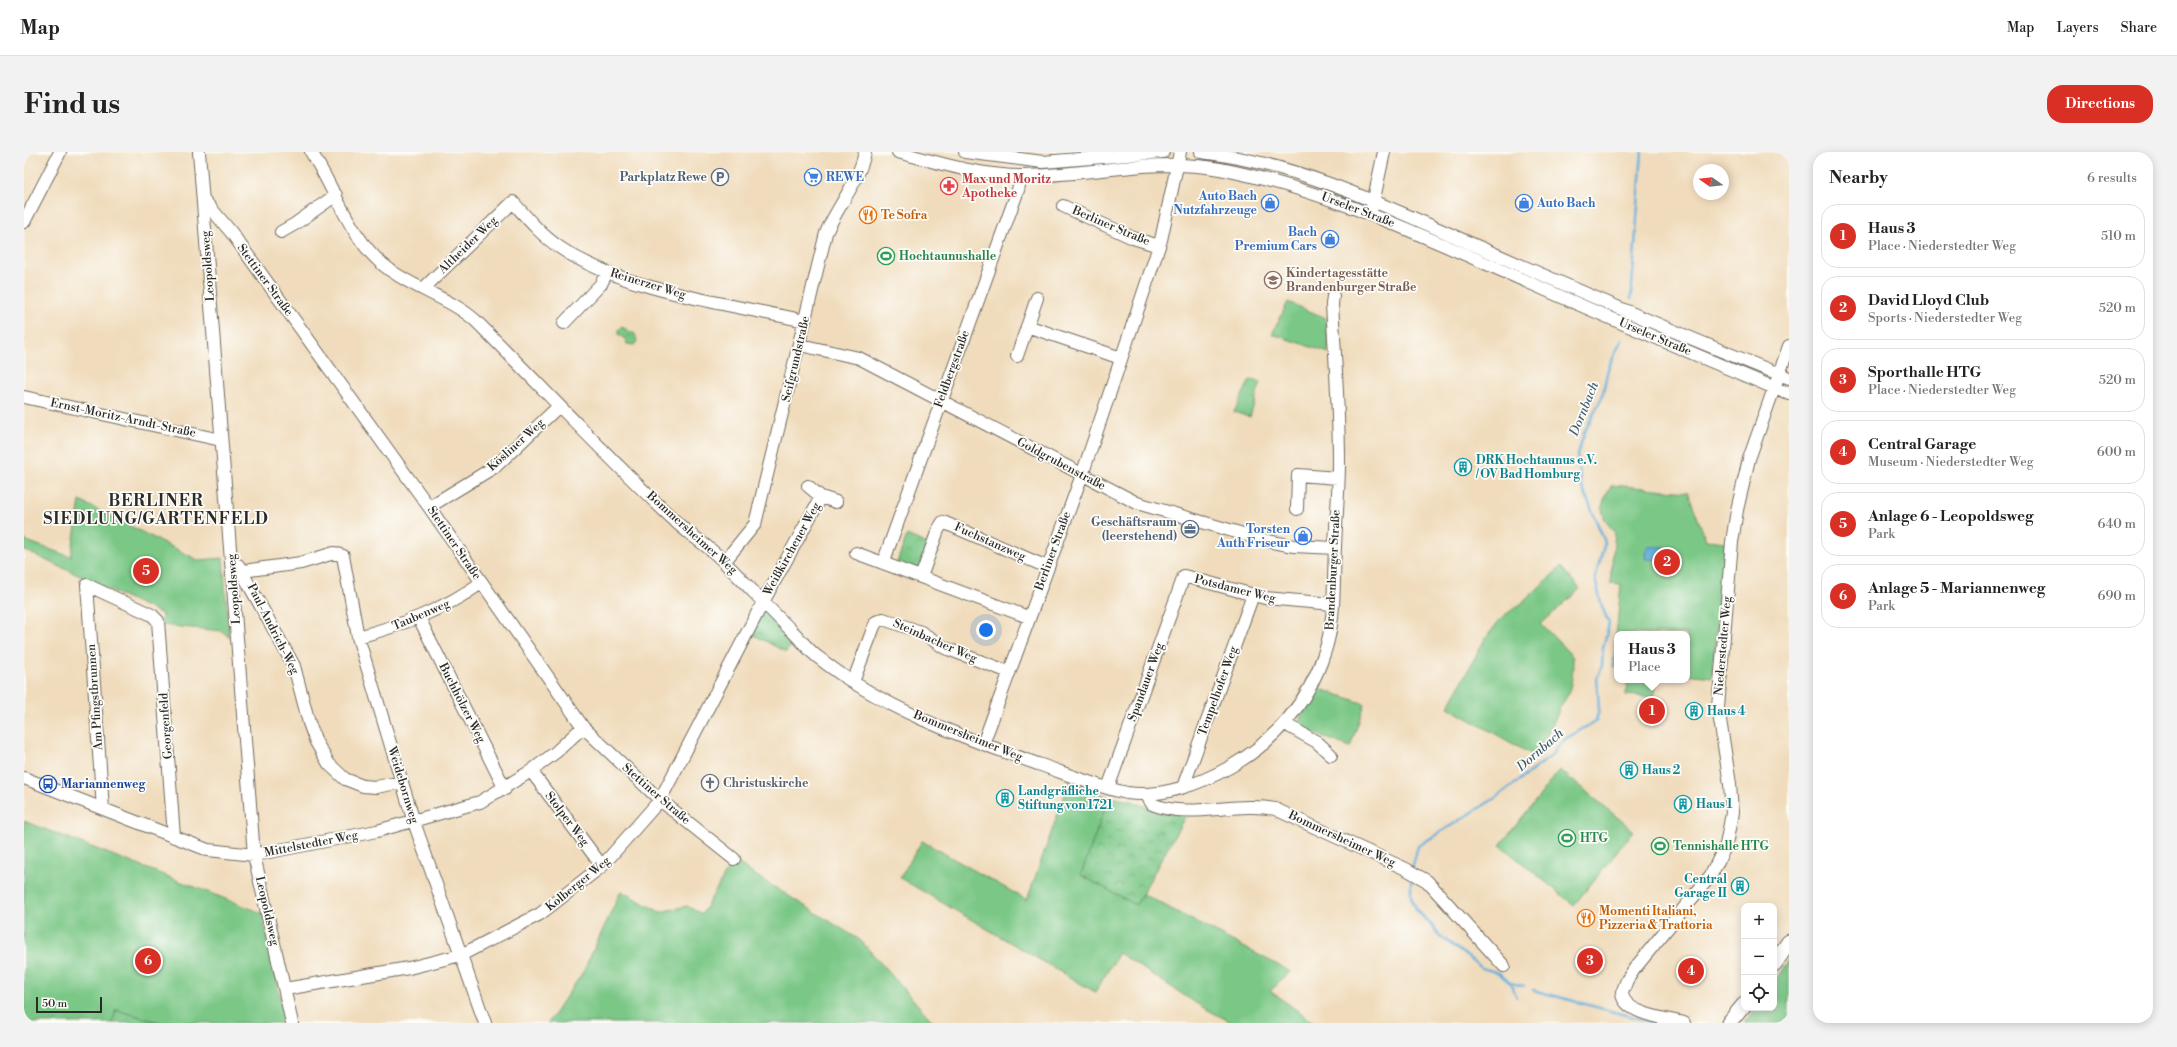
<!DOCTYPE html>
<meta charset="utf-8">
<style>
body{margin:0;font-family:"Libre Bodoni",serif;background:#f2f2f2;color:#222}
.controls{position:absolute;right:12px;bottom:12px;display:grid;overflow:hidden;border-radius:8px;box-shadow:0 2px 10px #0003}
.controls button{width:36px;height:36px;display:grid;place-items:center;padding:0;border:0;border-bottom:1px solid #e0e0e0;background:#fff;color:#222;font:20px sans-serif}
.compass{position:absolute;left:1669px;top:12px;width:36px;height:36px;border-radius:50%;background:#fff;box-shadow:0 2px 10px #0003;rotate:284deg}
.scale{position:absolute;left:12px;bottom:10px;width:66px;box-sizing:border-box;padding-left:4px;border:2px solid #2b2b2b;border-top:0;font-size:11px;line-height:14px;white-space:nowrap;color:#2b2b2b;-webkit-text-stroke:3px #fdfcf7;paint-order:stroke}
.you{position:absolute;left:962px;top:478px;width:14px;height:14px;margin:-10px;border:3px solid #fff;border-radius:50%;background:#1a73e8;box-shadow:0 0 0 6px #1a73e833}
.badge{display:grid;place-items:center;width:26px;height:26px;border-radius:50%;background:#d93025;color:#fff;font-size:13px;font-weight:700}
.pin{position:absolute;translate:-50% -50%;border:2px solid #fff;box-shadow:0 1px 4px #0006}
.popup{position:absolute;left:1590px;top:479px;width:76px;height:52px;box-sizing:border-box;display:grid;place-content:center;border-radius:8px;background:#fff;filter:drop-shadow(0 1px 3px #0005);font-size:13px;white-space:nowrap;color:#767676}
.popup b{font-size:15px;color:#222}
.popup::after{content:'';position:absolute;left:50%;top:100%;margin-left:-8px;border:8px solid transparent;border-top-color:#fff}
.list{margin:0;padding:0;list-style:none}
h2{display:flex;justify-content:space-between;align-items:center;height:52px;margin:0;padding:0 16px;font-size:17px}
h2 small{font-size:13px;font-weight:400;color:#767676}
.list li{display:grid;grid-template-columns:26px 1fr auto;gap:12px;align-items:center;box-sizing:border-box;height:64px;margin:0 8px 8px;padding:0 8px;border:1px solid #e0e0e0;border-radius:16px}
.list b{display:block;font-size:15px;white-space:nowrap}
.list p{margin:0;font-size:13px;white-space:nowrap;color:#767676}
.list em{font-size:13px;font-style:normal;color:#767676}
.icon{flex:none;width:22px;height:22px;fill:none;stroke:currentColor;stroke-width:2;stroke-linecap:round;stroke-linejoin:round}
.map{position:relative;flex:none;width:1765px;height:871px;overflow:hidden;border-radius:16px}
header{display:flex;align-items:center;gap:24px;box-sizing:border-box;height:56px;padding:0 20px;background:#fff;border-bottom:1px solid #e0e0e0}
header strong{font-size:19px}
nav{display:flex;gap:22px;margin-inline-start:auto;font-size:14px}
.intro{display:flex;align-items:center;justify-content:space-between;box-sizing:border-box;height:96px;padding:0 24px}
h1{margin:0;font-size:28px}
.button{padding:10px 18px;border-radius:16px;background:#d93025;color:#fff;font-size:14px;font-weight:700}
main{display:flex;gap:24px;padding:0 24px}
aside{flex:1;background:#fff;border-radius:16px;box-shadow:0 2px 10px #0003}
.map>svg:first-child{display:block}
.green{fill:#7ac786;stroke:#527958}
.park{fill:url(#park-crowns);stroke:#527958}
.water{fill:#63aedc;stroke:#476c84}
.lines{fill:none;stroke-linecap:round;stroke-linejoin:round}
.stream{stroke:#63aedc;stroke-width:2.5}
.minor-casing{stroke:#70695e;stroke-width:14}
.major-casing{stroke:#70695e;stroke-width:17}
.minor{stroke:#fff;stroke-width:12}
.major{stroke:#fff;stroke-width:15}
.labels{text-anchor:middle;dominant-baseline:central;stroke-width:3.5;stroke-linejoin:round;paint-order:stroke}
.service-label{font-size:12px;font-weight:bold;fill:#4e5e75;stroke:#fdfcf7;text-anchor:end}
.shop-label{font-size:12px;font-weight:bold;fill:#366cbe;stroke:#fdfcf7;text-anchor:end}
.health-label{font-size:12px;font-weight:bold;fill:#be3a42;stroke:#fdfcf7;text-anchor:start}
.street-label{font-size:12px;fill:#2b2b2b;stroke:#fdfcf7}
.food-label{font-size:12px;font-weight:bold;fill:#c56008;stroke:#fdfcf7;text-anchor:start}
.leisure-label{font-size:12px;font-weight:bold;fill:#27864d;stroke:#fdfcf7;text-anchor:start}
.education-label{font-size:12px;font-weight:bold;fill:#785e54;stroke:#fdfcf7;text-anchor:start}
.culture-label{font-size:12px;font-weight:bold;fill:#0d838f;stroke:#fdfcf7;text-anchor:start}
.worship-label{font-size:12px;font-weight:bold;fill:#5b616d;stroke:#fdfcf7;text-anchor:start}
.transit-label{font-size:12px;font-weight:bold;fill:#164399;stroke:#fdfcf7;text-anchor:start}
.water-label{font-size:13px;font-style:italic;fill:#415f72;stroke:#fdfcf7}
.district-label{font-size:16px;font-weight:bold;letter-spacing:1px;fill:#2b2b2b;stroke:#fdfcf7}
</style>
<header>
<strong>Map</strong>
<nav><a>Map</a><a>Layers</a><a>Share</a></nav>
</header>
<div class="intro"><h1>Find us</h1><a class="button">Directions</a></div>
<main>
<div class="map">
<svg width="1765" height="871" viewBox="0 0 1765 871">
<defs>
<pattern id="park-crowns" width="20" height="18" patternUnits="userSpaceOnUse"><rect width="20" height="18" fill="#7ac786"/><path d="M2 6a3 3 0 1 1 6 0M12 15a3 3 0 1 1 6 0" fill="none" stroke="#64a26e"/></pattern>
</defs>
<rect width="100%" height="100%" fill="#fdfcf7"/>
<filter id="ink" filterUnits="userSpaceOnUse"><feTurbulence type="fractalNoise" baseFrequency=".025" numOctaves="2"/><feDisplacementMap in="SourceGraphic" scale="8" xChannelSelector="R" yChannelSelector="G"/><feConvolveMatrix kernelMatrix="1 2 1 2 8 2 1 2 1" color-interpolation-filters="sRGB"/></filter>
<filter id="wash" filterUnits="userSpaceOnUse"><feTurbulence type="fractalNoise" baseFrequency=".012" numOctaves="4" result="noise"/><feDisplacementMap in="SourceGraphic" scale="16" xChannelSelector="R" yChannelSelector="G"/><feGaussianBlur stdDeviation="0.9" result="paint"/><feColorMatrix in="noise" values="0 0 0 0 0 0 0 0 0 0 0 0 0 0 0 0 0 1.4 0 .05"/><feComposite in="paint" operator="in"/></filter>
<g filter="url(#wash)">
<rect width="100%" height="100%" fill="#f0dcbc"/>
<path class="green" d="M1264 150 1302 166 1305 201 1248 182Z
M1226 228 1237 230 1226 265 1210 260Z
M1588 333 1664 340 1682 388 1701 390 1688 525 1663 522V482H1593V516L1589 515 1597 432 1586 431 1591 380C1574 362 1575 353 1588 333Z
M56 349 174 408 199 406 205 486 198 479 138 473V462L0 398V388L47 405Z
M1537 415 1556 437 1517 472 1549 505C1549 523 1548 542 1535 556L1536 557 1512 605 1424 555 1461 487 1478 465 1498 451Z
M1603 528H1631L1630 545 1602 543Z
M1294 536 1341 552 1326 595 1284 579 1277 575 1276 565Z
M1536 618 1610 679 1550 753 1476 693Z
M1046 628 1085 645 1057 723 1112 753 1119 742 1267 820 1246 839 1291 871H1209L1178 855 1095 801 1071 840 876 726 898 689 1003 748Z
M0 669 238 761 262 871H138L92 858 88 871H0Z
M710 707 726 720 836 788 910 871H524L559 820 597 739 636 760 663 754 678 762Z
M1765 807V871H1720L1732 856H1750V831Z"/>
<path class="park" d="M598 175 611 182 613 189 610 193 603 192 601 187 594 182V178Z
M883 383 906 393 898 415 890 419 872 413Z
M739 450 774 485 762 500 724 480Z
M1085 645 1108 649 1134 660 1162 663 1112 753 1057 723Z
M92 858 138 871H88Z"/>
<path class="water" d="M1623 394 1652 397 1651 408 1622 407Z"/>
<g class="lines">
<path class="stream" d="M1607 147 1618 0
M1388 717 1394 694 1473 645 1526 605 1541 587 1572 569 1575 557 1573 526 1578 514 1579 496 1585 472 1577 452 1571 426 1581 390 1557 332 1553 303 1561 279 1578 245 1584 217 1598 187
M1387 724V745L1393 759 1406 771 1415 783 1458 816 1475 821 1486 831 1493 845
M1487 831 1500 834
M1509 838 1631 871
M1492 870 1493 871"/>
</g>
</g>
<g filter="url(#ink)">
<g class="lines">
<defs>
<path id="minor" d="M175 0 230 703 268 871
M287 0C312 38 327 91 366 118 393 138 426 146 452 169 518 235 582 304 650 368 663 381 680 391 694 404 720 429 744 456 770 481 778 489 785 499 795 506 859 557 938 585 1014 612 1043 622 1073 635 1103 641 1137 646 1176 632 1206 615 1250 590 1284 551 1300 502 1312 468 1309 432 1311 396 1312 367 1315 338 1315 310 1315 257 1311 204 1308 152L1309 144
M874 0C914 11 957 24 999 24 1064 24 1130 5 1196 17 1299 37 1392 81 1488 123 1580 164 1672 203 1765 242
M941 0 1019 10 1139 0
M1177 0C1279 12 1372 59 1464 99 1564 143 1664 186 1765 226
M179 47 207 80 405 355 559 575 636 648 710 707
M1039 54 1109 86 1135 94
M1348 56 1360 0
M0 70 36 0
M257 80 271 72 312 43
M400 136 489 50C503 66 517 83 535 95 599 139 705 152 781 169
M540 171 577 132 583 120
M1003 174 1097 206
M776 193 835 206 1113 351 1243 389 1270 394 1311 396
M993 204 1013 146
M0 245 197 288
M797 345 812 350
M405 355 472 314 535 254
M1273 357 1274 323 1314 326
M832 401 1004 465
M700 410 731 372 802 81C814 53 835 30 841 0
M859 411 994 38 997 24
M214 413 270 514 285 571 292 590 305 612 321 627 339 634 352 635 378 630
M219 419 277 411 310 401 319 404 334 485 390 670 461 871
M897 425 914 378 919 370 1023 415
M395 466 481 637
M334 485C378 473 419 458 457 431
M829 530 849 477 852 470 859 467 897 480 921 496 985 520
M1261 572 1293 590 1307 603
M959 592 1058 323 1117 148 1137 88 1156 0
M507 619 578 714
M0 626 184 698 230 703 353 679 456 650 507 619 532 600 559 575
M1159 635 1229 443
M1084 636 1160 424 1241 446 1309 452
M1122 642 1128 652C1166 668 1211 649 1251 657L1382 717 1403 729 1480 814
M79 657 63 433 128 463 134 469 150 685
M261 837 385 816 437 803 516 762 578 714 636 648 739 450 797 345 784 334
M1660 871C1644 867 1599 862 1598 841L1603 828 1611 816 1687 723 1702 693 1708 661 1706 632 1694 555 1708 390 1713 358 1725 307 1765 194"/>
<path id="major" d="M1750 812 1765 790
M1705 871 1720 853"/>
</defs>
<use href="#minor" class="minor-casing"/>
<use href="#major" class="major-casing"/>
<use href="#minor" class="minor"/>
<use href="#major" class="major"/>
</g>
</g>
<defs>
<symbol id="parking-ring" viewBox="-11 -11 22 22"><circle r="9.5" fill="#fdfcf7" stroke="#5c6f8a" stroke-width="1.5"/><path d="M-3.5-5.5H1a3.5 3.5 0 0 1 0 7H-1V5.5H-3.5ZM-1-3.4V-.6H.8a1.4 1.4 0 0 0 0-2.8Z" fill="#5c6f8a"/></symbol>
<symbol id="supermarket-ring" viewBox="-11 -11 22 22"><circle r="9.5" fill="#fdfcf7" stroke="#3f7fe0" stroke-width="1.5"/><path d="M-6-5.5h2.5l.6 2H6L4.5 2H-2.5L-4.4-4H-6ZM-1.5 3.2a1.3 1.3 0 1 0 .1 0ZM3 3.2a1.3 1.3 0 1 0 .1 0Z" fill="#3f7fe0"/></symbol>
<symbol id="pharmacy-ring" viewBox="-11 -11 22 22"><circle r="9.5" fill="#fdfcf7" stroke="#e0444e" stroke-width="1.5"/><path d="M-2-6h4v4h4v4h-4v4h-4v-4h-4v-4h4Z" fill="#e0444e"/></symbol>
<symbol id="shop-ring" viewBox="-11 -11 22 22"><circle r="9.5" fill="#fdfcf7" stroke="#3f7fe0" stroke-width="1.5"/><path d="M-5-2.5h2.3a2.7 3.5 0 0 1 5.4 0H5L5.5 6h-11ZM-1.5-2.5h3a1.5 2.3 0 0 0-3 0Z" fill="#3f7fe0"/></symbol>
<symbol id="restaurant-ring" viewBox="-11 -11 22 22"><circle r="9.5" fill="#fdfcf7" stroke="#e8710a" stroke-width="1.5"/><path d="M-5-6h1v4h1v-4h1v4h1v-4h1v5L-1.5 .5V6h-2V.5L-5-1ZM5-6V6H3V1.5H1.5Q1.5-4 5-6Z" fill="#e8710a"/></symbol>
<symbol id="stadium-ring" viewBox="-11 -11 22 22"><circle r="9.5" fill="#fdfcf7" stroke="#2e9e5b" stroke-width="1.5"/><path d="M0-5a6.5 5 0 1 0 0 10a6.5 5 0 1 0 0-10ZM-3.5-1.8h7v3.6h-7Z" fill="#2e9e5b"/></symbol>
<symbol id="school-ring" viewBox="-11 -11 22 22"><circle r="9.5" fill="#fdfcf7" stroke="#8d6e63" stroke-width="1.5"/><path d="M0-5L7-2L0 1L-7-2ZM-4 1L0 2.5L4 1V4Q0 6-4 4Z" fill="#8d6e63"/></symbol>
<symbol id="building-ring" viewBox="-11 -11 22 22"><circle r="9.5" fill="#fdfcf7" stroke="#0f9aa8" stroke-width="1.5"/><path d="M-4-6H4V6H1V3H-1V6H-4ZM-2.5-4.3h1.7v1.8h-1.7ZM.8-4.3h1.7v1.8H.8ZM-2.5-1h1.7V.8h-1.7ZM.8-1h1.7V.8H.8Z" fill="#0f9aa8"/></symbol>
<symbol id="office-ring" viewBox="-11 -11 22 22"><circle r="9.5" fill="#fdfcf7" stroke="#5c6f8a" stroke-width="1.5"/><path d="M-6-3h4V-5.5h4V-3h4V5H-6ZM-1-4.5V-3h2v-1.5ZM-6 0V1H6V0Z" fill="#5c6f8a"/></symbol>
<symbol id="church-ring" viewBox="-11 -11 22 22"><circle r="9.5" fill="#fdfcf7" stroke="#6b7280" stroke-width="1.5"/><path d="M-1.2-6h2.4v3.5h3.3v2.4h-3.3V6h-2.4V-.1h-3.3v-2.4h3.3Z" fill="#6b7280"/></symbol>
<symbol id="bus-ring" viewBox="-11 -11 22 22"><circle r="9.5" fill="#fdfcf7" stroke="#1a4fb4" stroke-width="1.5"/><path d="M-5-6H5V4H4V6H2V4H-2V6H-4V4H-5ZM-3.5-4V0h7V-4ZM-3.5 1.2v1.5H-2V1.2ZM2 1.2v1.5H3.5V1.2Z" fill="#1a4fb4"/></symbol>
</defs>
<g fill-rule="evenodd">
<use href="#parking-ring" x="686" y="15" width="20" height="20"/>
<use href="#supermarket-ring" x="779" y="15" width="20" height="20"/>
<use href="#pharmacy-ring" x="915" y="24" width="20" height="20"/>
<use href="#shop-ring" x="1236" y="41" width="20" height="20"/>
<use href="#shop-ring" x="1490" y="41" width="20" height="20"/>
<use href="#restaurant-ring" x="834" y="53" width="20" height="20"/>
<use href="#shop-ring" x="1296" y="77" width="20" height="20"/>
<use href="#stadium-ring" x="852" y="94" width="20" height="20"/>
<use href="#school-ring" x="1239" y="118" width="20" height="20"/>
<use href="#building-ring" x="1429" y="305" width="20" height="20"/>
<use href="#office-ring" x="1156" y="367" width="20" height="20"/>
<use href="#shop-ring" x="1269" y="374" width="20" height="20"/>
<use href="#building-ring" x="1660" y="549" width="20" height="20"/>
<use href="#building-ring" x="1595" y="608" width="20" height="20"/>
<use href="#church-ring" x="676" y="621" width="20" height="20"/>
<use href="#bus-ring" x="14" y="622" width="20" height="20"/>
<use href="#building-ring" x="971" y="636" width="20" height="20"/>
<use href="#building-ring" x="1649" y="642" width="20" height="20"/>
<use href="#stadium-ring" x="1533" y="676" width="20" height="20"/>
<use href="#stadium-ring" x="1626" y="684" width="20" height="20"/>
<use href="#building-ring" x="1706" y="724" width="20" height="20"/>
<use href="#restaurant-ring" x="1552" y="756" width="20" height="20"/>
</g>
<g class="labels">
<g class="service-label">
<text x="683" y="25">Parkplatz Rewe</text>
<text x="1153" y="370">Geschäftsraum<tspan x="1153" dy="14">(leerstehend)</tspan></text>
</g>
<g class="shop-label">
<text x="802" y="25" text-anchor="start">REWE</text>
<text x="1233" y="44">Auto Bach<tspan x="1233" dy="14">Nutzfahrzeuge</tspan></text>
<text x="1513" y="51" text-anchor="start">Auto Bach</text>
<text x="1293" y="80">Bach<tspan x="1293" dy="14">Premium Cars</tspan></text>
<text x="1266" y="377">Torsten<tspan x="1266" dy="14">Auth Friseur</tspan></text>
</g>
<g class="health-label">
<text x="938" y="27">Max und Moritz<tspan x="938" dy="14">Apotheke</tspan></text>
</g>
<g class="street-label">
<text transform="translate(1334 58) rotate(21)">Urseler Straße</text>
<text transform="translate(1087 74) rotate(23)">Berliner Straße</text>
<text transform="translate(444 93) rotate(-44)">Altheider Weg</text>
<text transform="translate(184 114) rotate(-94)">Leopoldsweg</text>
<text transform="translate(241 128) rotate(54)">Stettiner Straße</text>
<text transform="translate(624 132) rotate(17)">Reinerzer Weg</text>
<text transform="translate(1631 185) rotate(23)">Urseler Straße</text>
<text transform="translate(772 207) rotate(-77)">Seifgrundstraße</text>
<text transform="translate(928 217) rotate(-70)">Feldbergstraße</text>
<text transform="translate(99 266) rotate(12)">Ernst-Moritz-Arndt-Straße</text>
<text transform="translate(492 293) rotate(-42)">Kösliner Weg</text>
<text transform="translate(1037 312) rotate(28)">Goldgrubenstraße</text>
<text transform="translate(668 381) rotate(42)">Bommersheimer Weg</text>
<text transform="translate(966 390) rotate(24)">Fuchstanzweg</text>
<text transform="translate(430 391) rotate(56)">Stettiner Straße</text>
<text transform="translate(768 397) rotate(-61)">Weißkirchener Weg</text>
<text transform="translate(1029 399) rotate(-70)">Berliner Straße</text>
<text transform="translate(1309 418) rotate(-87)">Brandenburger Straße</text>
<text transform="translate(210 437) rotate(-94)">Leopoldsweg</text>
<text transform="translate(1211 437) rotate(14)">Potsdamer Weg</text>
<text transform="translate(397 463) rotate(-23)">Taubenweg</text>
<text transform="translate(249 477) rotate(63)">Paul-Andrich-Weg</text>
<text transform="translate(911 489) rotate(24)">Steinbacher Weg</text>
<text transform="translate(1699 494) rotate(-85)">Niederstedter Weg</text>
<text transform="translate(1122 530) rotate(-70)">Spandauer Weg</text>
<text transform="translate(1194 539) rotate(-70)">Tempelhofer Weg</text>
<text transform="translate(71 545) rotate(-94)">Am Pfingstbrunnen</text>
<text transform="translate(438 551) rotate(63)">Buchhölzer Weg</text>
<text transform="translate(142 574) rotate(-94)">Georgenfeld</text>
<text transform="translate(944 584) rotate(22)">Bommersheimer Weg</text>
<text transform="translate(379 633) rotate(73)">Weidebornweg</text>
<text transform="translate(632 642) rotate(41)">Stettiner Straße</text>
<text transform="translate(543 667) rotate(53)">Stolper Weg</text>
<text transform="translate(1318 687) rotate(25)">Bommersheimer Weg</text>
<text transform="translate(287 692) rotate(-11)">Mittelstedter Weg</text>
<text transform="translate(554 732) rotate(-39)">Kolberger Weg</text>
<text transform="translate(243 759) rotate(77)">Leopoldsweg</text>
</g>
<g class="food-label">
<text x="857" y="63">Te Sofra</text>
<text x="1575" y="759">Momenti Italiani,<tspan x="1575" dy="14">Pizzeria &amp; Trattoria</tspan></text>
</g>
<g class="leisure-label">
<text x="875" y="104">Hochtaunushalle</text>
<text x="1556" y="686">HTG</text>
<text x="1649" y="694">Tennishalle HTG</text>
</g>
<g class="education-label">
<text x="1262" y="121">Kindertagesstätte<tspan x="1262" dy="14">Brandenburger Straße</tspan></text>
</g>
<g class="culture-label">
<text x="1452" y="308">DRK Hochtaunus e.V.<tspan x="1452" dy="14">/ OV Bad Homburg</tspan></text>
<text x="1683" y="559">Haus 4</text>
<text x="1618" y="618">Haus 2</text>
<text x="994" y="639">Landgräfliche<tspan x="994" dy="14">Stiftung von 1721</tspan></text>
<text x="1672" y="652">Haus 1</text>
<text x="1703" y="727" text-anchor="end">Central<tspan x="1703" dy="14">Garage II</tspan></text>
</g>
<g class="worship-label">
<text x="699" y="631">Christuskirche</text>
</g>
<g class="transit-label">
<text x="37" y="632">Mariannenweg</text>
</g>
<g class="water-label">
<text transform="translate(1560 257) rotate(-68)">Dornbach</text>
<text transform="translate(1516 598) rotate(-41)">Dornbach</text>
</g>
<g class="district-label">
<text x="132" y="349">BERLINER<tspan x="132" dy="18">SIEDLUNG/GARTENFELD</tspan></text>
</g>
</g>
</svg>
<div class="controls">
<button>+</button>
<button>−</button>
<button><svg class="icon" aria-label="locate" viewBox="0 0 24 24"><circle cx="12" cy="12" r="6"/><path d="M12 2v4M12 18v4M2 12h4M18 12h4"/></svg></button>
</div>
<svg class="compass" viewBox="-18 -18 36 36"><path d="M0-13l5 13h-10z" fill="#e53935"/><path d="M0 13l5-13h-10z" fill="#767676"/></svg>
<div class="scale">50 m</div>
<div class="you"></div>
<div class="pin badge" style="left:1628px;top:559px">1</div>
<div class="popup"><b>Haus 3</b>Place</div>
<div class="pin badge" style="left:1643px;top:410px">2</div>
<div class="pin badge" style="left:1566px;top:809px">3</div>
<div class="pin badge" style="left:1667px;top:819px">4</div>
<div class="pin badge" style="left:122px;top:419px">5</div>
<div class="pin badge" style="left:124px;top:809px">6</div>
</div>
<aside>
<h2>Nearby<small>6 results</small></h2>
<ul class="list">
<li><span class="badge">1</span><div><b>Haus 3</b><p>Place · Niederstedter Weg</p></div><em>510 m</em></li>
<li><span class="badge">2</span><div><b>David Lloyd Club</b><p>Sports · Niederstedter Weg</p></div><em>520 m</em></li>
<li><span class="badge">3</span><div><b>Sporthalle HTG</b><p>Place · Niederstedter Weg</p></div><em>520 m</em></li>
<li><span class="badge">4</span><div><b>Central Garage</b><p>Museum · Niederstedter Weg</p></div><em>600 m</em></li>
<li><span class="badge">5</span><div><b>Anlage 6 - Leopoldsweg</b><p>Park</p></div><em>640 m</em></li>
<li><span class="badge">6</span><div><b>Anlage 5 - Mariannenweg</b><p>Park</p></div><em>690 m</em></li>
</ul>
</aside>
</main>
